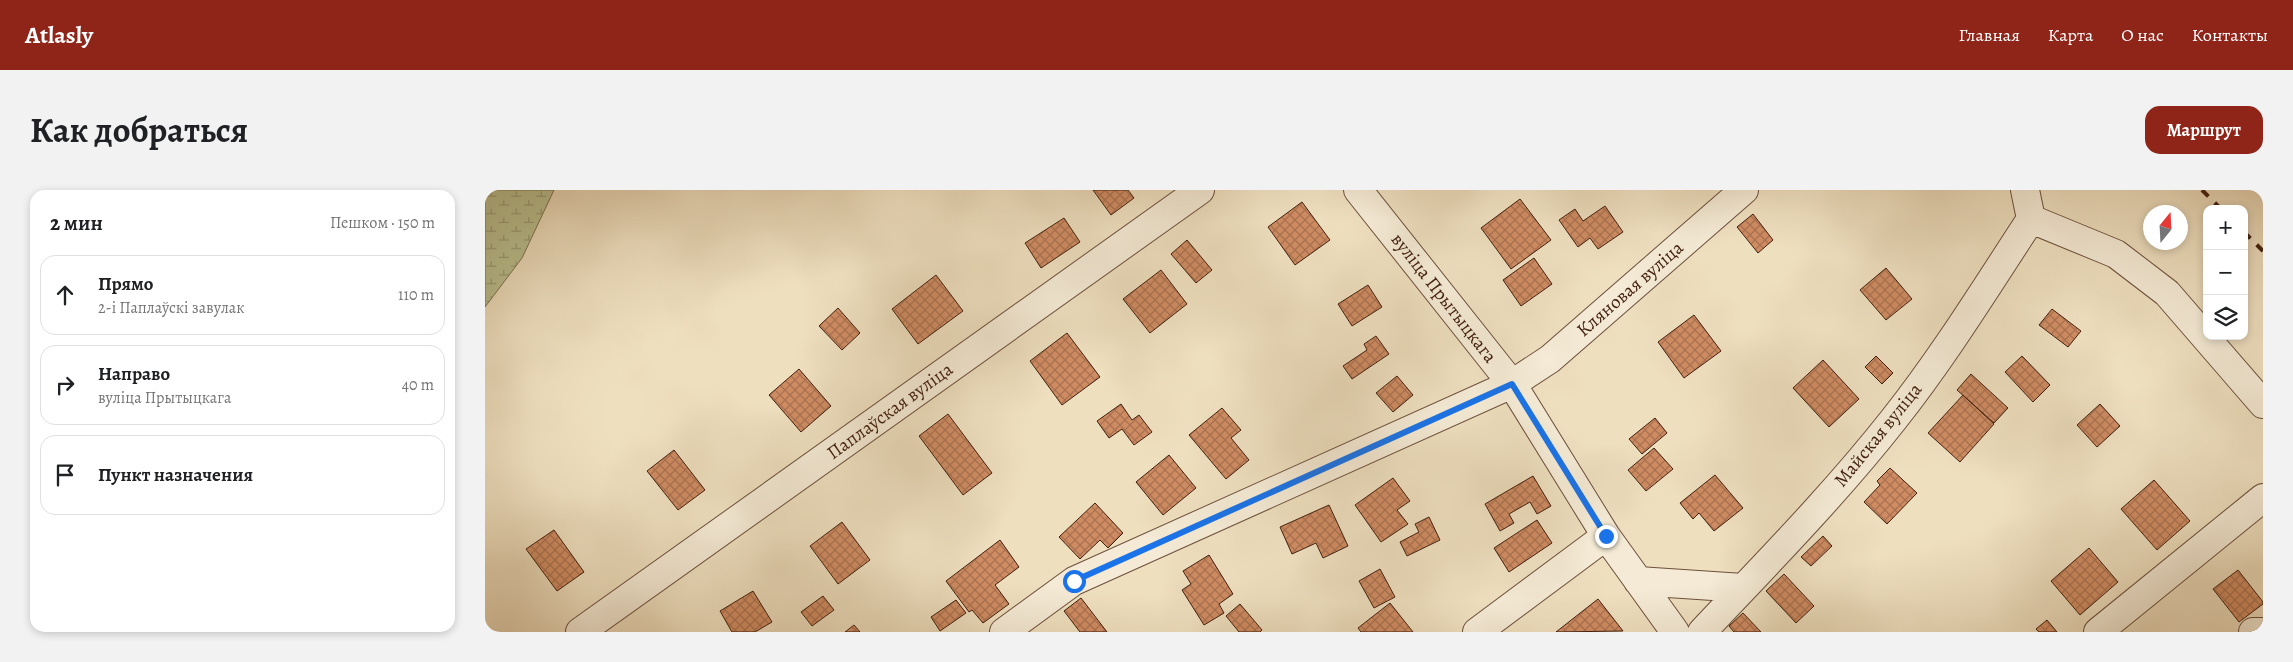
<!DOCTYPE html>
<html lang="ru">
<meta charset="utf-8">
<style>
body{margin:0;font-family:Alegreya,serif;background:#f2f2f2;color:#202124}
.controls{position:absolute;right:15px;top:15px;display:grid;overflow:hidden;border-radius:10px;box-shadow:0 2px 8px #0003}
.controls button{width:45px;height:45px;display:grid;place-items:center;padding:0;border:0;border-bottom:1px solid #e0e0e0;background:#fff;color:#202124;font:25px sans-serif}
.compass{position:absolute;left:1658px;top:15px;width:45px;height:45px;border-radius:50%;background:#fff;box-shadow:0 2px 8px #0003;rotate:18deg}
.stop{position:absolute;width:15px;height:15px;margin:-11px;border:4px solid #1a73e8;border-radius:50%;background:#fff}
.stop.end{background:#1a73e8;border-color:#fff;box-shadow:0 1px 5px #0008}
.list{margin:0;padding:0;list-style:none}
h2{display:flex;justify-content:space-between;align-items:center;height:65px;margin:0;padding:0 20px;font-size:21px}
h2 small{font-size:16px;font-weight:400;color:#757577}
.list li{display:grid;grid-template-columns:32px 1fr auto;gap:15px;align-items:center;box-sizing:border-box;height:80px;margin:0 10px 10px;padding:0 10px;border:1px solid #e0e0e0;border-radius:15px}
.list b{display:block;font-size:19px;white-space:nowrap}
.list p{margin:0;font-size:16px;white-space:nowrap;color:#757577}
.list em{font-size:16px;font-style:normal;color:#757577}
.icon{flex:none;width:28px;height:28px;fill:none;stroke:currentColor;stroke-width:2;stroke-linecap:round;stroke-linejoin:round}
.map{position:relative;flex:none;width:1778px;height:442px;overflow:hidden;border-radius:15px}
header{display:flex;align-items:center;gap:30px;box-sizing:border-box;height:70px;padding:0 25px;background:#8f2418;color:#fff}
header strong{font-size:24px}
nav{display:flex;gap:28px;margin-inline-start:auto;font-size:18px}
.intro{display:flex;align-items:center;justify-content:space-between;box-sizing:border-box;height:120px;padding:0 30px}
h1{margin:0;font-size:35px}
.button{padding:12px 22px;border-radius:15px;background:#8f2418;color:#fff;font-size:18px;font-weight:700}
main{display:flex;gap:30px;padding:0 30px}
aside{flex:1;background:#fff;border-radius:15px;box-shadow:0 2px 8px #0003}
.map>svg:first-child{display:block}
.wetland{fill:url(#wetland-marsh);stroke:#7e7050}
.building{fill:url(#building-cross-hatch);stroke:#422010}
.lines{fill:none;stroke-linecap:round;stroke-linejoin:round}
.minor-casing{stroke:#6d503c;stroke-width:30}
.minor{stroke:#f4ead5;stroke-width:28}
.rail{stroke:#422010;stroke-width:4;stroke-dasharray:9 9;stroke-linecap:butt}
.route{stroke:#1a73e8;stroke-width:6}
.labels{text-anchor:middle;dominant-baseline:central;stroke-width:4;stroke-linejoin:round;paint-order:stroke}
.street-label{font-size:19px;fill:#422010;stroke:#f4ead5}
</style>
<header>
<strong>Atlasly</strong>
<nav><a>Главная</a><a>Карта</a><a>О нас</a><a>Контакты</a></nav>
</header>
<div class="intro"><h1>Как добраться</h1><a class="button">Маршрут</a></div>
<main>
<aside>
<h2>2 мин<small>Пешком · 150 m</small></h2>
<ul class="list">
<li><svg class="icon" aria-label="ahead" viewBox="0 0 24 24"><path d="M12 20V5M6 11l6-6 6 6"/></svg><div><b>Прямо</b><p>2-і Паплаўскі завулак</p></div><em>110 m</em></li>
<li><svg class="icon" aria-label="right" viewBox="0 0 24 24"><path d="M7 20v-9h11M14 6l5 5-5 5"/></svg><div><b>Направо</b><p>вуліца Прытыцкага</p></div><em>40 m</em></li>
<li><svg class="icon" aria-label="arrive" viewBox="0 0 24 24"><path d="M6 21V4h12l-3 4 3 4H6"/></svg><div><b>Пункт назначения</b></div></li>
</ul>
</aside>
<div class="map">
<svg width="1778" height="442" viewBox="0 0 1778 442">
<defs>
<pattern id="wetland-marsh" width="20" height="14" patternUnits="userSpaceOnUse" patternTransform="scale(1.25)"><rect width="20" height="14" fill="#bac191"/><path d="M1 5h8M5 5V1M11 12h8M15 12V8" fill="none" stroke="#999c75"/></pattern>
<pattern id="building-cross-hatch" width="8" height="8" patternUnits="userSpaceOnUse" patternTransform="scale(1.25)"><rect width="8" height="8" fill="#cf8c63"/><path d="M0 0l8 8M0 8l8-8" fill="none" stroke="#aa7250"/></pattern>
</defs>
<rect width="100%" height="100%" fill="#eedfbf"/>
<filter id="stains"><feTurbulence type="fractalNoise" baseFrequency=".004" numOctaves="4"/><feColorMatrix values="0 0 0 0 .2 0 0 0 0 .09 0 0 0 0 .02 0 0 0 .5 -.17"/></filter>
<radialGradient id="worn" r=".72"><stop offset=".6" stop-color="#630" stop-opacity="0"/><stop offset="1" stop-color="#630" stop-opacity=".3"/></radialGradient>
<path class="wetland" d="M0 0H69L37 68 0 117Z"/>
<path class="building" d="M608 0H643L649 8 626 25Z
M1035 9 1066 50 1026 79 996 38Z
M817 12 845 50 810 75 783 37Z
M1120 16 1138 42 1113 59 1105 48 1093 57 1074 30 1090 19 1098 31Z
M1268 24 1288 50 1273 63 1252 37Z
M579 28 595 52 556 78 540 53Z
M702 50 727 80 711 93 686 64Z
M1049 68 1067 94 1036 116 1018 90Z
M1401 78 1427 109 1401 130 1375 100Z
M676 80 702 114 665 143 638 109Z
M451 85 478 121 433 154 407 119Z
M883 95 897 117 867 136 853 114Z
M353 118 375 143 357 160 334 136Z
M1567 119 1596 141 1583 157 1554 135Z
M1209 125 1236 161 1199 188 1173 152Z
M582 143 615 187 577 215 545 171Z
M891 146 904 164 867 189 858 176 882 160 879 154Z
M1391 166 1408 183 1397 194 1380 177Z
M1537 166 1565 195 1548 212 1520 182Z
M1338 170 1374 209 1344 237 1308 198Z
M314 179 346 216 316 242 284 205Z
M1486 184 1523 218 1509 233 1472 200Z
M912 186 928 205 908 222 891 203Z
M1478 205 1509 234 1475 272 1443 243Z
M636 214 647 230 654 225 667 242 649 255 637 239 624 248 612 231Z
M1615 214 1635 236 1612 257 1592 235Z
M737 218 756 240 746 248 764 270 741 289 704 245Z
M463 224 507 283 478 305 434 246Z
M1170 228 1182 243 1157 264 1144 249Z
M1169 258 1188 279 1161 301 1143 280Z
M189 260 220 300 193 320 162 281Z
M684 265 711 298 678 325 651 292Z
M1405 278 1432 303 1402 334 1379 312 1395 295 1392 291Z
M1230 285 1258 318 1229 341 1214 323 1208 329 1195 313Z
M1048 286 1066 316 1052 324 1045 312 1024 324 1029 333 1015 341 1000 314Z
M908 288 925 311 912 320 923 334 896 352 870 315Z
M1669 290 1705 331 1672 360 1636 319Z
M610 313 638 343 623 358 615 350 595 369 574 347Z
M844 315 863 356 838 368 831 353 807 364 795 337Z
M944 327 955 350 922 366 915 352 934 342 930 334Z
M1052 330 1067 353 1024 382 1009 358Z
M357 332 385 370 353 394 325 356Z
M69 340 99 382 72 401 41 359Z
M1338 346 1347 356 1326 376 1316 367Z
M515 350 534 377 510 395 524 414 498 433 487 420 484 422 461 391Z
M1604 358 1633 392 1595 425 1566 391Z
M724 365 748 404 734 414 739 423 719 435 697 400 706 394 698 381Z
M895 379 910 407 889 418 874 391Z
M1753 380 1778 412V414L1754 432 1728 399Z
M1299 384 1329 416 1311 433 1281 401Z
M268 401 287 432 270 442H247L235 421Z
M338 406 349 420 327 436 316 422Z
M596 408 622 442H595L579 421Z
M1113 409 1138 441 1071 442Z
M471 410 481 423 455 441 446 427Z
M905 413 928 442H876L873 438Z
M755 414 777 440 775 442H754L741 426Z
M1258 423 1276 442H1249L1244 436Z
M1562 430 1572 442H1554L1551 439Z
M369 435 375 442H360Z"/>
<g class="lines">
<defs>
<path id="minor" d="M873 0 1027 194 1121 346 1190 442
M1540 0 1546 29 1631 64 1682 103 1778 214
M1153 391 1258 398
M95 442 715 0
M519 442 589 391 1027 194 1065 169 1259 0
M992 442 1121 346
M1217 442C1283 372 1350 304 1409 229 1459 166 1502 96 1546 29
M1613 442 1778 308
M1768 442H1778"/>
</defs>
<use href="#minor" class="minor-casing"/>
<use href="#minor" class="minor"/>
<path class="rail" d="M1717 0 1736 19
M1759 42 1778 61"/>
</g>
<g class="lines">
<path class="route" d="M589 391 1027 194 1121 346"/>
</g>
<g class="labels">
<g class="street-label">
<text transform="translate(1145 99) rotate(-41)">Кляновая вуліца</text>
<text transform="translate(959 108) rotate(52)">вуліца Прытыцкага</text>
<text transform="translate(405 221) rotate(-36)">Паплаўская вуліца</text>
<text transform="translate(1393 245) rotate(-51)">Майская вуліца</text>
</g>
</g>
<rect width="100%" height="100%" filter="url(#stains)"/>
<rect width="100%" height="100%" fill="url(#worn)"/>
</svg>
<div class="controls">
<button>+</button>
<button>−</button>
<button><svg class="icon" aria-label="layers" viewBox="0 0 24 24"><path d="M12 4l9 5-9 5-9-5zM3 14l9 5 9-5"/></svg></button>
</div>
<svg class="compass" viewBox="-18 -18 36 36"><path d="M0-13l5 13h-10z" fill="#e53935"/><path d="M0 13l5-13h-10z" fill="#757577"/></svg>
<div class="stop" style="left:589px;top:391px"></div>
<div class="stop end" style="left:1121px;top:346px"></div>
</div>
</main>
